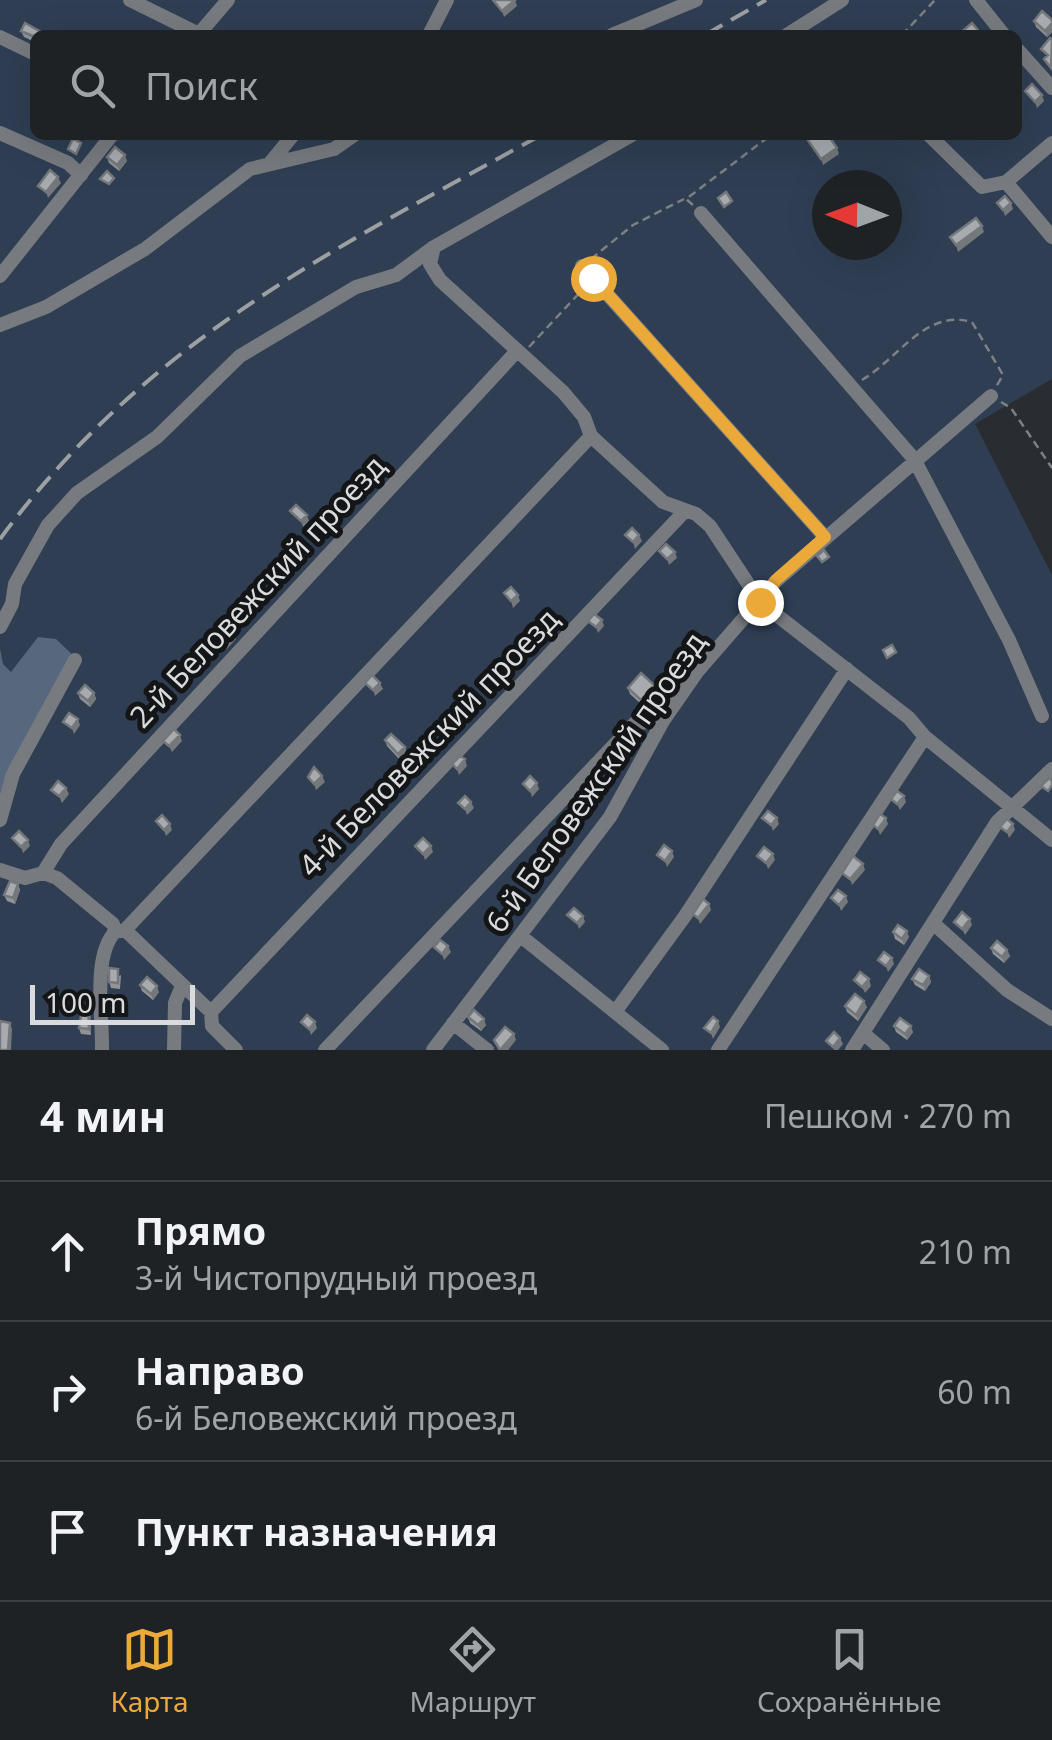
<!DOCTYPE html>
<html lang="ru">
<meta charset="utf-8">
<style>
body{margin:0;font-family:"Noto Sans",sans-serif;background:#272a2d;color:#f1f3f6}
.compass{position:absolute;left:812px;top:170px;width:90px;height:90px;border-radius:50%;background:#1f2225;box-shadow:0 10px 40px #0002;rotate:271deg}
.scale{position:absolute;left:30px;bottom:25px;width:165px;box-sizing:border-box;padding-left:10px;border:5px solid #d9dbde;border-top:0;font-size:28px;line-height:35px;white-space:nowrap;color:#d9dbde;-webkit-text-stroke:8px #131517;paint-order:stroke}
.stop{position:absolute;width:30px;height:30px;margin:-22px;border:8px solid #eba939;border-radius:50%;background:#fff}
.stop.end{background:#eba939;border-color:#fff;box-shadow:0 2px 10px #0008}
.list{margin:0;padding:0;list-style:none}
h2{display:flex;justify-content:space-between;align-items:center;height:130px;margin:0;padding:0 40px;font-size:42px}
h2 small{font-size:32px;font-weight:400;color:#a1a4a7}
.list li{display:grid;grid-template-columns:65px 1fr auto;gap:30px;align-items:center;box-sizing:border-box;height:140px;padding:0 40px;border-top:2px solid #3c3f42}
.list b{display:block;font-size:38px;white-space:nowrap}
.list p{margin:0;font-size:32px;white-space:nowrap;color:#a1a4a7}
.list em{font-size:32px;font-style:normal;color:#a1a4a7}
.icon{flex:none;width:55px;height:55px;fill:none;stroke:currentColor;stroke-width:2;stroke-linecap:round;stroke-linejoin:round}
.map{position:relative;flex:none;width:1052px;height:1050px;overflow:hidden}
.search{position:absolute;background:#1f2225;box-shadow:0 10px 40px #0002;left:30px;right:30px;top:30px;height:110px;display:flex;align-items:center;gap:25px;box-sizing:border-box;padding:0 35px;border-radius:15px;color:#a1a4a7;font-size:38px}
.sheet{height:550px;background:#1f2225}
nav{display:flex;justify-content:space-around;align-items:center;box-sizing:border-box;height:140px;border-top:2px solid #3c3f42;background:#1f2225;font-size:28px;color:#a1a4a7}
nav a{display:grid;justify-items:center;gap:5px}
nav .on{color:#eba939}
.map>svg:first-child{display:block}
.green{fill:#2f3e53;fill-rule:evenodd}
.forest{fill:#56677e}
.lines{fill:none;stroke-linecap:round;stroke-linejoin:round}
.path{stroke:#7d8084;stroke-width:2.5;stroke-dasharray:8 5;stroke-linecap:butt}
.minor{stroke:#777b80;stroke-width:14}
.rail{stroke:#9da0a3;stroke-width:4;stroke-dasharray:20 10;stroke-linecap:butt}
.wall{fill:#909397}
.shaded-wall{fill:#75787b}
.building{fill:#a7abb0;stroke:#75787b;stroke-width:2.5}
.route{stroke:#eba939;stroke-width:12}
.labels{text-anchor:middle;dominant-baseline:central;stroke-width:10;stroke-linejoin:round;paint-order:stroke}
.street-label{font-size:30px;fill:#d9dbde;stroke:#131517}
</style>
<div class="map">
<svg width="1052" height="1050" viewBox="0 0 1052 1050">
<rect width="100%" height="100%" fill="#292d31"/>
<path class="green" d="M0 0H1052V379L975 424 1052 575V1050H0V829L15 773 11 672 3 664 0 648ZM35 35H1017V135H35ZM827 185H887V245H827Z"/>
<path class="forest" d="M38 637 56 639 79 661 15 773 0 829V648L3 664 11 672Z"/>
<g class="lines">
<path class="path" d="M902 35 935 0
M693 205 686 199 771 135
M591 259 633 225 684 199
M529 347 585 287
M862 380C900 357 925 309 972 322L1003 375 996 387
M1001 402 1011 408 1052 468"/>
<path class="minor" d="M130 0 199 34
M976 0 1004 35
M198 35 228 0
M429 35 447 0
M612 35 696 0
M787 35 842 0
M0 37 35 54
M1017 49 1052 88
M0 133 68 163 81 175
M929 135 982 187 1006 182 1052 237
M270 163 293 135
M1006 182 1052 143
M701 213 914 459 1009 640 1042 716
M434 247 430 264 440 280 563 392 584 417 591 436 663 502 696 514 710 526 760 602 909 718 925 737 1052 840
M582 266 825 537
M0 276 112 135
M0 325 46 307 145 249 250 169 334 149 354 135
M0 627 12 604 15 584 48 525 77 493 157 437 240 356 356 287 396 275 434 247 632 135
M0 820 13 774 75 660
M0 870 25 878 43 873 57 878 113 924 115 932 125 930 211 1012 212 1026 236 1050
M43 873 61 844 517 351
M933 923 1007 990 1052 1019
M125 930 591 436
M522 937 662 1050
M211 1012 685 511
M615 1012 685 916 847 669
M453 1023 487 1050
M863 1033 883 1050
M102 1050C103 1018 92 956 115 932
M174 1050 175 1003 182 986
M325 1050 635 723 663 721
M433 1050 610 817 663 721 697 672 776 581 991 396
M718 1050 925 737
M852 1050 997 822 1052 769"/>
<path class="rail" d="M705 35 766 0
M0 539C145 342 332 250 541 135"/>
</g>
<path class="wall" d="M1052 20V32L1047 37 1036 27 1034 21Z
M21 31 41 32 42 35H35V42L24 37Z
M107 157 127 161 119 171 109 163Z
M654 685 656 691 643 706 630 694 628 688Z
M78 693H94L96 699 90 707 80 699Z
M385 740 405 747 407 753 400 760 387 746Z
M18 884 20 890 15 904 7 901 4 895Z
M893 932 909 937 904 945 895 939Z
M991 948 1007 950 1010 956 1004 963 993 954Z
M121 975 120 989 111 988 109 982Z
M929 976 931 982 925 991 915 985 912 979Z
M140 985 159 992 153 1000 142 991Z
M90 1005 91 1035 81 1034 79 1028Z
M845 1006 867 1007 858 1021 847 1012Z
M468 1017 486 1025 481 1031 470 1023Z
M894 1026 913 1032 907 1040 896 1032Z"/>
<path class="shaded-wall" d="M515 0 517 6 504 17 502 11Z
M1052 23V32L1047 37 1045 31Z
M1042 95 1044 101 1037 108 1035 102Z
M837 148 839 154 823 165 821 159Z
M125 155 127 161 119 171 117 165Z
M58 177 61 183 48 198 46 192Z
M1011 203 1013 209 1005 216 1003 210Z
M982 226 984 232 958 252 956 245Z
M307 515 309 521 303 527 301 521Z
M639 535 642 541 635 549 633 542Z
M675 552 677 558 669 565 667 559Z
M518 595 520 601 513 608 511 601Z
M602 620 604 626 598 633 596 627Z
M234 633 236 639 226 650 224 644Z
M380 683 383 689 375 696 373 690Z
M654 685 656 691 643 706 641 700Z
M94 693 96 699 90 707 88 701Z
M78 719 80 725 74 734 72 728Z
M180 735 182 741 172 752 169 746Z
M405 747 407 753 400 760 398 754Z
M465 759 467 766 459 775 457 769Z
M322 776 325 782 316 790 314 784Z
M537 783 539 789 532 797 530 791Z
M66 788 69 794 62 803 59 796Z
M904 796 906 802 900 810 897 804Z
M471 802 474 808 467 815 465 809Z
M777 818 779 824 773 831 771 825Z
M886 818 888 824 880 835 878 829Z
M170 824 172 830 166 836 164 830Z
M1013 824 1015 830 1009 838 1007 832Z
M28 840 30 846 23 853 21 847Z
M431 846 433 852 425 860 423 854Z
M672 851 674 857 667 867 665 861Z
M773 854 775 860 768 869 766 863Z
M863 864 865 870 852 885 850 879Z
M18 884 20 890 15 904 13 898Z
M846 896 848 902 841 911 839 905Z
M709 904 711 910 700 924 698 918Z
M583 916 585 922 579 929 577 923Z
M970 919 972 925 965 935 962 929Z
M907 931 909 937 904 945 902 939Z
M448 946 451 952 444 960 442 954Z
M1007 950 1010 956 1004 963 1002 957Z
M892 958 894 964 888 972 886 966Z
M929 976 931 982 925 991 923 985Z
M869 979 871 986 865 993 862 987Z
M157 986 159 992 153 1000 151 994Z
M88 999 90 1005 91 1035 89 1029Z
M864 1001 867 1007 858 1021 856 1015Z
M484 1019 486 1025 481 1031 478 1025Z
M718 1021 720 1027 713 1039 711 1033Z
M315 1022 317 1028 311 1035 309 1029Z
M10 1023 12 1029 11 1050H8Z
M911 1026 913 1032 907 1040 905 1034Z
M514 1034 516 1040 508 1050H501Z
M840 1038 843 1044 838 1050H834L833 1047Z"/>
<path class="building" d="M493 0H515L502 11Z
M1042 11 1052 20V23L1045 31 1034 21Z
M25 23 41 32 39 35H35V37L21 31Z
M972 23 982 35H960L959 34Z
M1050 38 1052 40 1051 68 1044 59 1048 55 1041 49Z
M1032 84 1042 95 1035 102 1025 91Z
M828 135 837 148 821 159 805 136Z
M73 139 81 143 76 154 68 149Z
M115 147 125 155 117 165 107 157Z
M50 170 58 177 46 192 38 186Z
M107 171 114 178 109 184 100 179Z
M726 192 732 201 724 207 718 198Z
M1005 196 1011 203 1003 210 997 203Z
M976 218 982 226 956 245 950 237Z
M296 505 307 515 301 521 290 511Z
M632 528 639 535 633 542 625 535Z
M666 544 675 552 667 559 659 551Z
M824 550 829 557 822 562 817 556Z
M511 587 518 595 511 601 504 593Z
M594 614 602 620 596 627 588 621Z
M228 628 234 633 224 644 218 638Z
M892 645 896 652 887 658 883 650Z
M641 673 654 685 641 700 628 688Z
M372 675 380 683 373 690 365 683Z
M85 685 94 693 88 701 78 693Z
M69 713 78 719 72 728 63 722Z
M174 729 180 735 169 746 163 741Z
M391 734 405 747 398 754 385 740Z
M460 756 465 759 457 769 452 764Z
M314 767 322 776 314 784 308 777Z
M530 776 537 783 530 791 523 784Z
M1049 778 1052 781V785L1048 791 1041 786Z
M58 781 66 788 59 796 51 790Z
M897 791 904 796 897 804 891 799Z
M465 796 471 802 465 809 458 803Z
M768 811 777 818 771 825 762 818Z
M880 814 886 818 878 829 873 825Z
M162 815 170 824 164 830 156 821Z
M1007 819 1013 824 1007 832 1000 827Z
M19 831 28 840 21 847 12 838Z
M423 838 431 846 423 854 415 846Z
M664 845 672 851 665 861 657 855Z
M764 847 773 854 766 863 757 856Z
M853 856 863 864 850 879 842 873Z
M10 881 18 884 13 898 4 895Z
M838 890 846 896 839 905 831 898Z
M703 899 709 904 698 918 693 914Z
M574 908 583 916 577 923 567 915Z
M962 912 970 919 962 929 954 922Z
M898 925 907 931 902 939 893 932Z
M440 940 448 946 442 954 434 947Z
M997 941 1007 950 1002 957 991 948Z
M884 952 892 958 886 966 878 960Z
M109 968 118 969V983L109 982Z
M919 969 929 976 923 985 912 979Z
M860 972 869 979 862 987 854 980Z
M147 977 157 986 151 994 140 985Z
M855 994 864 1001 856 1015 845 1006Z
M84 998 88 999 89 1029 79 1028Z
M474 1010 484 1019 478 1025 468 1017Z
M307 1015 315 1022 309 1029 301 1022Z
M713 1017 718 1021 711 1033 704 1028Z
M900 1018 911 1026 905 1034 894 1026Z
M0 1021 10 1023 8 1050H0Z
M505 1027 514 1034 500 1050 494 1040Z
M834 1032 840 1038 833 1047 826 1041Z"/>
<g class="lines">
<path class="route" d="M593 278 825 537 776 580 760 602"/>
</g>
<g class="labels">
<g class="street-label">
<text transform="translate(257 591) rotate(-47)">2-й Беловежский проезд</text>
<text transform="translate(428 742) rotate(-46)">4-й Беловежский проезд</text>
<text transform="translate(595 782) rotate(-55)">6-й Беловежский проезд</text>
</g>
</g>
</svg>
<svg class="compass" viewBox="-18 -18 36 36"><path d="M0-13l5 13h-10z" fill="#e53935"/><path d="M0 13l5-13h-10z" fill="#a1a4a7"/></svg>
<div class="scale">100 m</div>
<div class="stop" style="left:593px;top:278px"></div>
<div class="stop end" style="left:760px;top:602px"></div>
<div class="search"><svg class="icon" aria-label="search" viewBox="0 0 24 24"><circle cx="10" cy="10" r="6"/><path d="M15 15l6 6"/></svg>Поиск</div>
</div>
<section class="sheet">
<h2>4 мин<small>Пешком · 270 m</small></h2>
<ul class="list">
<li><svg class="icon" aria-label="ahead" viewBox="0 0 24 24"><path d="M12 20V5M6 11l6-6 6 6"/></svg><div><b>Прямо</b><p>3-й Чистопрудный проезд</p></div><em>210 m</em></li>
<li><svg class="icon" aria-label="right" viewBox="0 0 24 24"><path d="M7 20v-9h11M14 6l5 5-5 5"/></svg><div><b>Направо</b><p>6-й Беловежский проезд</p></div><em>60 m</em></li>
<li><svg class="icon" aria-label="arrive" viewBox="0 0 24 24"><path d="M6 21V4h12l-3 4 3 4H6"/></svg><div><b>Пункт назначения</b></div></li>
</ul>
</section>
<nav>
<a class="on"><svg class="icon" aria-label="map" viewBox="0 0 24 24"><path d="M3 6l6-2 6 2 6-2v14l-6 2-6-2-6 2zM9 4v14M15 6v14"/></svg>Карта</a>
<a><svg class="icon" aria-label="directions" viewBox="0 0 24 24"><path d="M12 3l9 9-9 9-9-9zM9 14v-3h6M13 9l2 2-2 2"/></svg>Маршрут</a>
<a><svg class="icon" aria-label="saved" viewBox="0 0 24 24"><path d="M7 4h10v16l-5-4-5 4z"/></svg>Сохранённые</a>
</nav>
